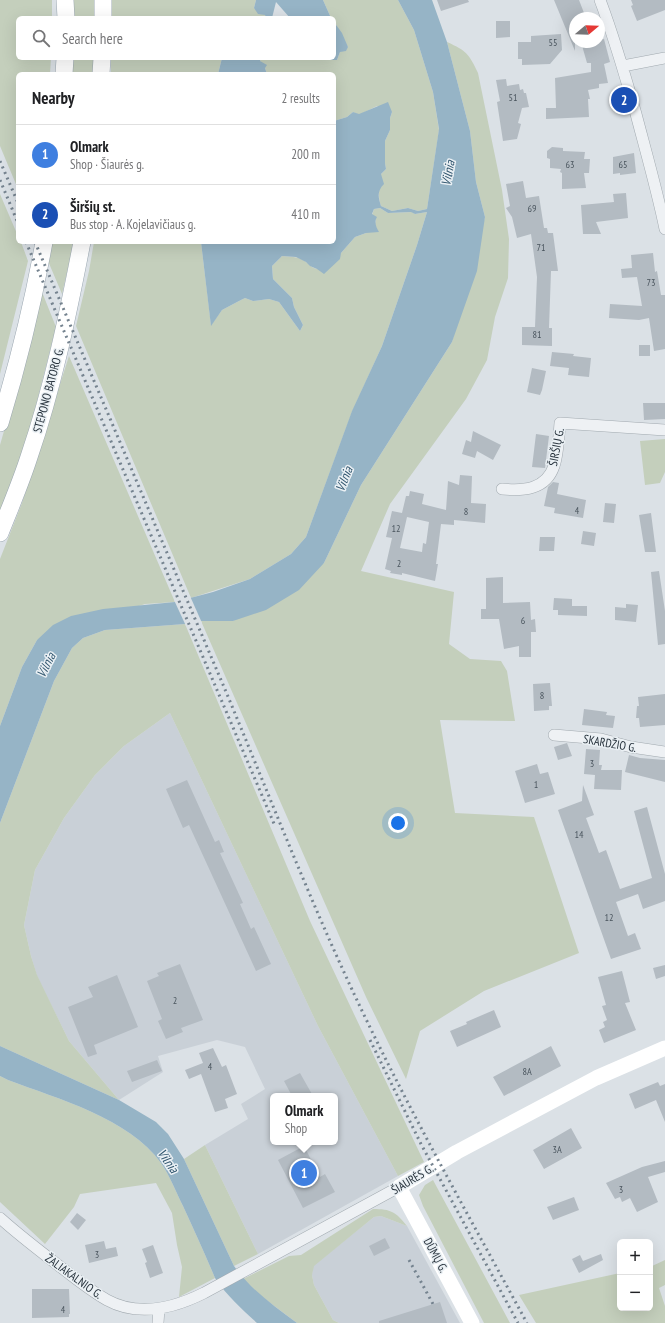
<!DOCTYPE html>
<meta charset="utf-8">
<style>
body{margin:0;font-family:"PT Sans Narrow",sans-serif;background:#f2f2f2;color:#202124}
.controls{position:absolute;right:12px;bottom:12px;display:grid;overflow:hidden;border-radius:6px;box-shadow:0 4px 16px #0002}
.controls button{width:36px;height:36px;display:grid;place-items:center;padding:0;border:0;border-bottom:1px solid #e0e0e0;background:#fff;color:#202124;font:20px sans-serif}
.compass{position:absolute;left:569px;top:12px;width:36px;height:36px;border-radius:50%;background:#fff;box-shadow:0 4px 16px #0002;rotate:71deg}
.you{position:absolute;left:398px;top:823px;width:14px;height:14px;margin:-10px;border:3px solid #fff;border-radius:50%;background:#1a73e8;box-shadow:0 0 0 6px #1a73e833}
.badge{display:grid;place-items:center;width:26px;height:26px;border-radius:50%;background:#cc3f69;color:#fff;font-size:13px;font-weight:700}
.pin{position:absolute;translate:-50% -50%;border:2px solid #fff;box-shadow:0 1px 4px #0006}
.popup{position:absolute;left:270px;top:1093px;width:68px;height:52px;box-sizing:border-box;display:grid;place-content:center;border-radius:6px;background:#fff;filter:drop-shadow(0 1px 3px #0005);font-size:13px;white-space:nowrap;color:#757577}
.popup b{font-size:15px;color:#202124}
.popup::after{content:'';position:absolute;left:50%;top:100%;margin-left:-8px;border:8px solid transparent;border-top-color:#fff}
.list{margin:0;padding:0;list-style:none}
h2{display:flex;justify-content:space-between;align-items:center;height:52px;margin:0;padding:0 16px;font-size:17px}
h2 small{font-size:13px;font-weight:400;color:#757577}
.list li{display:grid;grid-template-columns:26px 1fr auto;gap:12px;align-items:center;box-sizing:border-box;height:60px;padding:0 16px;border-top:1px solid #e0e0e0}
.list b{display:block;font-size:15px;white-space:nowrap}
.list p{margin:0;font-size:13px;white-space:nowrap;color:#757577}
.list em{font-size:13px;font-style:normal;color:#757577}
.icon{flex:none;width:22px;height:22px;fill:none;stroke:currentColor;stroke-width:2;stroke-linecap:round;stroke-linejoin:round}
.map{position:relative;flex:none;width:665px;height:1323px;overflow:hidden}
.search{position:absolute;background:#fff;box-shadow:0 4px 16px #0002;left:16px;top:16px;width:320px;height:44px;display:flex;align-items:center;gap:10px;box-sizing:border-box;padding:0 14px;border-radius:6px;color:#757577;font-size:15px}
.panel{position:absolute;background:#fff;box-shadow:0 4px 16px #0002;left:16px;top:72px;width:320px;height:172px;border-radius:6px}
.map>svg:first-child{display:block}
.built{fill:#c9d0d7;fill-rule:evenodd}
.green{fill:#c4cfbc}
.water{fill:#96b4c6}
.pier{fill:#dbe1e6}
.building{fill:#b3bbc2;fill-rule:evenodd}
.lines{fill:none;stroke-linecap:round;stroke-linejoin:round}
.minor-casing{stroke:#a1a9af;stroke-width:12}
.primary-casing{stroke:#9ba7b1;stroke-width:18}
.minor{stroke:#eef1f4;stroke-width:11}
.secondary{stroke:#fff;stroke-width:15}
.primary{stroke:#fff;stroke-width:17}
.rail{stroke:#75838f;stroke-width:3;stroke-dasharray:2 4;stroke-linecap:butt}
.labels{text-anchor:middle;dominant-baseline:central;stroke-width:3;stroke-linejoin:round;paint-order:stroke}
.number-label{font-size:10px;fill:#49545d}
.street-label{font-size:12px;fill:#26313b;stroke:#eaf0f4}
.water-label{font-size:13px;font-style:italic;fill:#30556e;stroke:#eaf0f4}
</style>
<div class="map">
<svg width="665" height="1323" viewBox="0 0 665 1323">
<rect width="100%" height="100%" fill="#dbe1e6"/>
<path class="built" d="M170 713 318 1026 398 1176 258 1254 205 1145 248 1119 241 1104 265 1089 245 1047 217 1040 158 1056 163 1072 119 1100 69 1041 37 976 31 956 24 925 35 870 64 818 95 775 124 746ZM273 1096H335V1142H273Z
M381 1216 407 1226 460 1323H339L333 1320 314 1285 312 1275 313 1266 374 1217Z"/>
<path class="green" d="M0 0H52V18H18V58H51L50 74H18V189L0 146Z
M72 0H94V18H72Z
M112 0H256L254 8 265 15 266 18H112Z
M323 0H398L414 30 433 92 439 130 427 209 418 211 408 208 392 211 381 206C377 195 380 186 381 174L386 169 385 163V141L390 130V118L392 112 377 106 359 115 353 112 347 117 334 121V74H267L265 68 260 61 261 58H324L328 60H337L340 52 348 47C345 41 334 23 334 18H331Z
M447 42C467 51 469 54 478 73L502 190 509 239 508 278 495 317 487 360 466 399 390 504 361 571 454 592 449 644 470 659 501 661 507 671 515 721 440 720 455 813 534 817 579 953 484 991 420 1031 406 1079 366 997 201 621H233L324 563 361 485 452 342 485 217 476 182 470 131Z
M71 58H93V74H70Z
M111 58H222L218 74H111Z
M0 194 18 236V242H21L28 261 0 374Z
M380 208 388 213 412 212 415 214 427 212 417 245 382 346 352 412 306 537 291 554 250 579 191 598 76 326 89 271 94 242H201L211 325 222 310 239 301 245 298 253 301 269 299 279 302 300 331 303 325 294 307 292 298 273 279 272 266 282 256C291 257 299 256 306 262 311 265 310 267 317 269L341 253 355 237 366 233 375 224 376 219 372 215 374 209Z
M51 242H74L62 294 48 261Z
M42 292 56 327 32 421 16 469 0 513V445L32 333Z
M69 356 175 602 145 604 37 640 22 667 0 726V559L22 503Z
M665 439V472L660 483 645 485 640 441Z
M185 624 310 921 424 1162 398 1176 318 1026 170 713 124 746 95 775 64 818 35 870 24 925 31 956 37 975 69 1041 119 1100 0 1046V823L54 681 72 648 83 638 105 630Z
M0 1076 8 1080C58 1099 129 1118 161 1163 170 1176 176 1192 183 1206 194 1230 205 1254 215 1278L179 1297 182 1267 177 1245 172 1213 156 1183 80 1194 74 1207 45 1244 0 1202Z
M205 1145 258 1254 234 1266 184 1159Z
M433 1180 510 1323H484L423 1206 419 1195 425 1185Z
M373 1209C391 1209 396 1212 407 1226L381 1216 374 1217 314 1266 312 1275 314 1285 333 1320 339 1323H297L261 1296 243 1279 289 1256 301 1255Z
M665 1260V1285L659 1288 665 1306V1323H536L519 1295 620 1273V1308H650V1267Z"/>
<path class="water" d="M256 0H323L331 18H290L276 2 272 18H266L265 15 258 14 254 8Z
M398 0H432L447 42 470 131 476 182 485 217 477 271 452 342 361 485 324 563 299 590 266 610 233 621H201L185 624 105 630 83 638 72 648 54 681 0 823V726L22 667 37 640 53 625 71 616 103 609 175 602 213 592 250 579 291 554 306 537 352 411 382 346 417 245 427 212 415 214 411 212 388 213 380 208 374 209 372 214 377 217C374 222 376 227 379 232L366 233 355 237 341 253 340 259 324 274 317 269 310 266 306 262 296 257 282 256 272 266 273 279 292 298 294 307 303 325 300 331 279 302 269 299 253 301 245 298 239 301 222 310 211 326 201 242H334V121L347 117 353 112 359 114 388 102 392 112 390 118V130L385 141V163L386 169 381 174 384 184C377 191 378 197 381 206L392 211 408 208 418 211 427 209 439 129 433 92 414 30Z
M334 22 342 33 348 47 346 51 340 52 337 60H328L324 58H334Z
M222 58H261L260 61 267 65 265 68 267 74H218Z
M0 1046 119 1100 156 1122 168 1134 184 1159 234 1266C251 1290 274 1306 297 1323H257C242 1309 227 1296 215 1278 205 1254 194 1230 183 1206 176 1192 170 1176 161 1163 129 1118 58 1099 8 1080L0 1076Z"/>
<path class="pier" d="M190 596 202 623 186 626 174 600Z"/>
<path class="building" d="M437 0H468L469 2 441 11Z
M554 0H579L586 18H575V51Z
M631 0H665V10L637 21 631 6 633 5Z
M496 21H510V37L496 38Z
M561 34 562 50 550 64 522 65V59H518V42H531V36Z
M604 39 610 62 604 64 608 83 599 84V88L588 90 590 99H588L589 117 546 119V108H556L555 78 591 72V63H587L581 42H599V40Z
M506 79 507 86 519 84 520 90 523 89 524 93H526L529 107 522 108 518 123 521 124 517 139 503 141 497 102 500 101 496 80Z
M552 147 563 148V151L585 152 584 159H590L589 173H584L586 188 562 189V173L560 172 561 169 550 168V159L547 158V151Z
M634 153 636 173 620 175V173L613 174V157Z
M523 181 526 198 539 196 544 228H547L548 233H553L558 271H551L549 328H552V346L522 345V327H535L537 277 531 234 517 238 512 217 506 208 510 206 506 184Z
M626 193 628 218 596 222 601 234H583L581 205 614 202 613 194Z
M653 253 655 272 657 271 661 295H665V349L654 351 649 318 639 320 609 318 610 304 642 306 637 277 622 278 621 269 632 268 631 255Z
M639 345H650V356H639Z
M552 352 574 354 573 356 591 358 589 377 568 375 569 368 550 366Z
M532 368 546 371 542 390 540 395 527 392Z
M643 403H665V419L644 420Z
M473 431 501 445 493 460 477 451 475 458 462 454 466 440 471 442Z
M536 434 549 436 545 468 532 467Z
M460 475 472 476 471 503 486 504 485 523 454 520V525L441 524 436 564H438L435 581 402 573V575L390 573 391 571 385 569 392 538 386 537 392 511 402 513 406 496H409L410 491 424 494 422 504 446 510 448 481 459 485ZM407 517 429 522 426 544 423 543 422 552 400 548Z
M553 482 559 483 557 494 586 500 583 518 554 513 555 508 544 506 548 487Z
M605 503 616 504 614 523 603 522Z
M651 513 656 552H645L639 515Z
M583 531 596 533 594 546 581 544Z
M540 537H555L554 551H539Z
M659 571 665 611V644L658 645 651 572Z
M503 577V603L530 602 531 620 535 619 536 632H531V657H519V646L504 649 499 619H481V609H486V578Z
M554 598 572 599V606H587V616L558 615V610H553Z
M626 604 638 605 636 622 615 620V607L626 608Z
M550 683 552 706H549V710L534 711 533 684Z
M665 694V725L640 727 639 718H636L637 706H639L638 697Z
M584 709 607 712 606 715 615 716 613 728 582 725Z
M567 743 572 756 558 760 554 747Z
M586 749 600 750 599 765H602L601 770H622L621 790 594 789 595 775 584 774Z
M629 755 640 758 665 760V782L625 772Z
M537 764 540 774 548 772 555 794 525 803 515 771Z
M187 780 215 842 219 840 224 852 220 853 243 903 240 904 251 929 254 927 271 964 256 971 189 825 183 828 166 789Z
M583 785 594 815 586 818 599 853 606 850 620 889 652 878 634 811 647 807 665 874V901L643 909 638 894 616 902 628 936 635 933 641 949 611 959 558 810 582 801Z
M180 964 203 1020 181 1028 183 1032 166 1039 158 1021 162 1019 147 981 159 976 157 973Z
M665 965V976L656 979 653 968Z
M622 971 630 1002 625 1003 636 1030 604 1043 599 1030 605 1027 603 1022 607 1020 602 1006 606 1005 598 977Z
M117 975 138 1027 94 1045 97 1054 88 1057 68 1007 93 997 88 987Z
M494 1010 501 1027 457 1047 450 1031 467 1024 466 1022Z
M551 1046 561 1066 504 1096 493 1077Z
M213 1048 222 1067 226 1065 237 1094 225 1099 228 1108 215 1112 201 1074 189 1079 185 1070 203 1063 199 1053Z
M157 1060 162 1071 132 1082 127 1071Z
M300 1073 313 1096H292L284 1081Z
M658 1082 660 1086 665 1084V1122L656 1100 635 1109 629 1094Z
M571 1128 582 1148 544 1169 533 1150Z
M304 1146 320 1177 325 1174 335 1192 303 1208 278 1160Z
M665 1161V1172L648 1177 658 1202 637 1212 630 1198 622 1202 620 1197 615 1199 606 1183 642 1167Z
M574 1197 579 1210 553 1220 547 1207Z
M77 1213 86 1220 78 1230 70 1222Z
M385 1238 390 1248 374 1256 369 1246Z
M104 1241 106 1249 116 1247 118 1256 89 1263 85 1245Z
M153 1245 163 1273 150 1278 145 1263 147 1262 142 1249Z
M601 1254 603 1260 579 1273 572 1259 580 1255 583 1261Z
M32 1289H69L70 1314H69V1317L32 1318Z
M440 1302 447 1323H379V1321Z"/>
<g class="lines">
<defs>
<path id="minor" d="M600 0C614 37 625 75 636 114 646 152 657 190 665 229
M623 66 665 58
M502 489C523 491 546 490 554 466 558 455 559 435 560 423L665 430
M554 735 601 739 631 747 665 752
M0 1218C20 1236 41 1252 62 1268 76 1279 91 1291 107 1300 138 1317 174 1308 204 1293L399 1187
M158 1323 159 1309"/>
<path id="primary" d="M65 0 66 18
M103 18V0
M64 74 65 58
M101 74 102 58
M0 423C18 364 33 303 44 242
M0 533C10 508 21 482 29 457 53 387 68 314 82 242"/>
</defs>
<use href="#minor" class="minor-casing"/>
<use href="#primary" class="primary-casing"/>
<use href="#minor" class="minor"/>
<path class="secondary" d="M472 1323 399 1187 457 1152 596 1078 665 1048"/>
<use href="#primary" class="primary"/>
<path class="rail" d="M0 161 18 203
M0 180 18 223
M26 242 275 826
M35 242C98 390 161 539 224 687 270 797 313 909 365 1017 415 1121 472 1222 527 1323
M370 1040 421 1144 518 1323
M409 1260 433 1304"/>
</g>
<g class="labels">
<g class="number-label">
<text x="553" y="42">55</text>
<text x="513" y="97">51</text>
<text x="570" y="164">63</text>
<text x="623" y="164">65</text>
<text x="532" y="208">69</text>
<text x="541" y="247">71</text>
<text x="651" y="282">73</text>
<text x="537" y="334">81</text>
<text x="577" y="510">4</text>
<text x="466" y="511">8</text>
<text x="396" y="528">12</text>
<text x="399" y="563">2</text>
<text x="523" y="620">6</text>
<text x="542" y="695">8</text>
<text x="592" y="763">3</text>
<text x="536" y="784">1</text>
<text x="579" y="834">14</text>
<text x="609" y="917">12</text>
<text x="175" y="1000">2</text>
<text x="210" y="1066">4</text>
<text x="527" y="1071">8A</text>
<text x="557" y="1149">3A</text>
<text x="621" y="1189">3</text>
<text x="97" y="1254">3</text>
<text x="63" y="1309">4</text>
</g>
<g class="street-label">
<text transform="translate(48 390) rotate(-75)">STEPONO BATORO G.</text>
<text transform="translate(556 447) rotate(-79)">ŠIRŠIŲ G.</text>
<text transform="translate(610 743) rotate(10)">SKARDŽIO G.</text>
<text transform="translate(412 1179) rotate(-31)">ŠIAURĖS G.</text>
<text transform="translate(436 1255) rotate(62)">DŪMŲ G.</text>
<text transform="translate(74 1276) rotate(36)">ŽALIAKALNIO G.</text>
</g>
<g class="water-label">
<text transform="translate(448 173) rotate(-79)">Vilnia</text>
<text transform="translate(344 479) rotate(-68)">Vilnia</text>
<text transform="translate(46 665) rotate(-63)">Vilnia</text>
<text transform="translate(168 1161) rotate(55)">Vilnia</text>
</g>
</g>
</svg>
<div class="controls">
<button>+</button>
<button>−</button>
</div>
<svg class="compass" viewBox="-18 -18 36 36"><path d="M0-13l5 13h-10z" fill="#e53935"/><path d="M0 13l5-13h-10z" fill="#757577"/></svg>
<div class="you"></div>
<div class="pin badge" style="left:304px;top:1173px;background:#3f7fe0">1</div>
<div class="popup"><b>Olmark</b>Shop</div>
<div class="pin badge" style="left:624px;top:100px;background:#1a4fb4">2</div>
<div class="search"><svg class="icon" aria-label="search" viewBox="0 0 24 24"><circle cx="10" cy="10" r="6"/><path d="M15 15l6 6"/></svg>Search here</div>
<section class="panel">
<h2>Nearby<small>2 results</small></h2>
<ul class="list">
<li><span class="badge" style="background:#3f7fe0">1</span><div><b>Olmark</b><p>Shop · Šiaurės g.</p></div><em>200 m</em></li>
<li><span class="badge" style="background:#1a4fb4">2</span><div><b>Širšių st.</b><p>Bus stop · A. Kojelavičiaus g.</p></div><em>410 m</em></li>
</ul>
</section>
</div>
